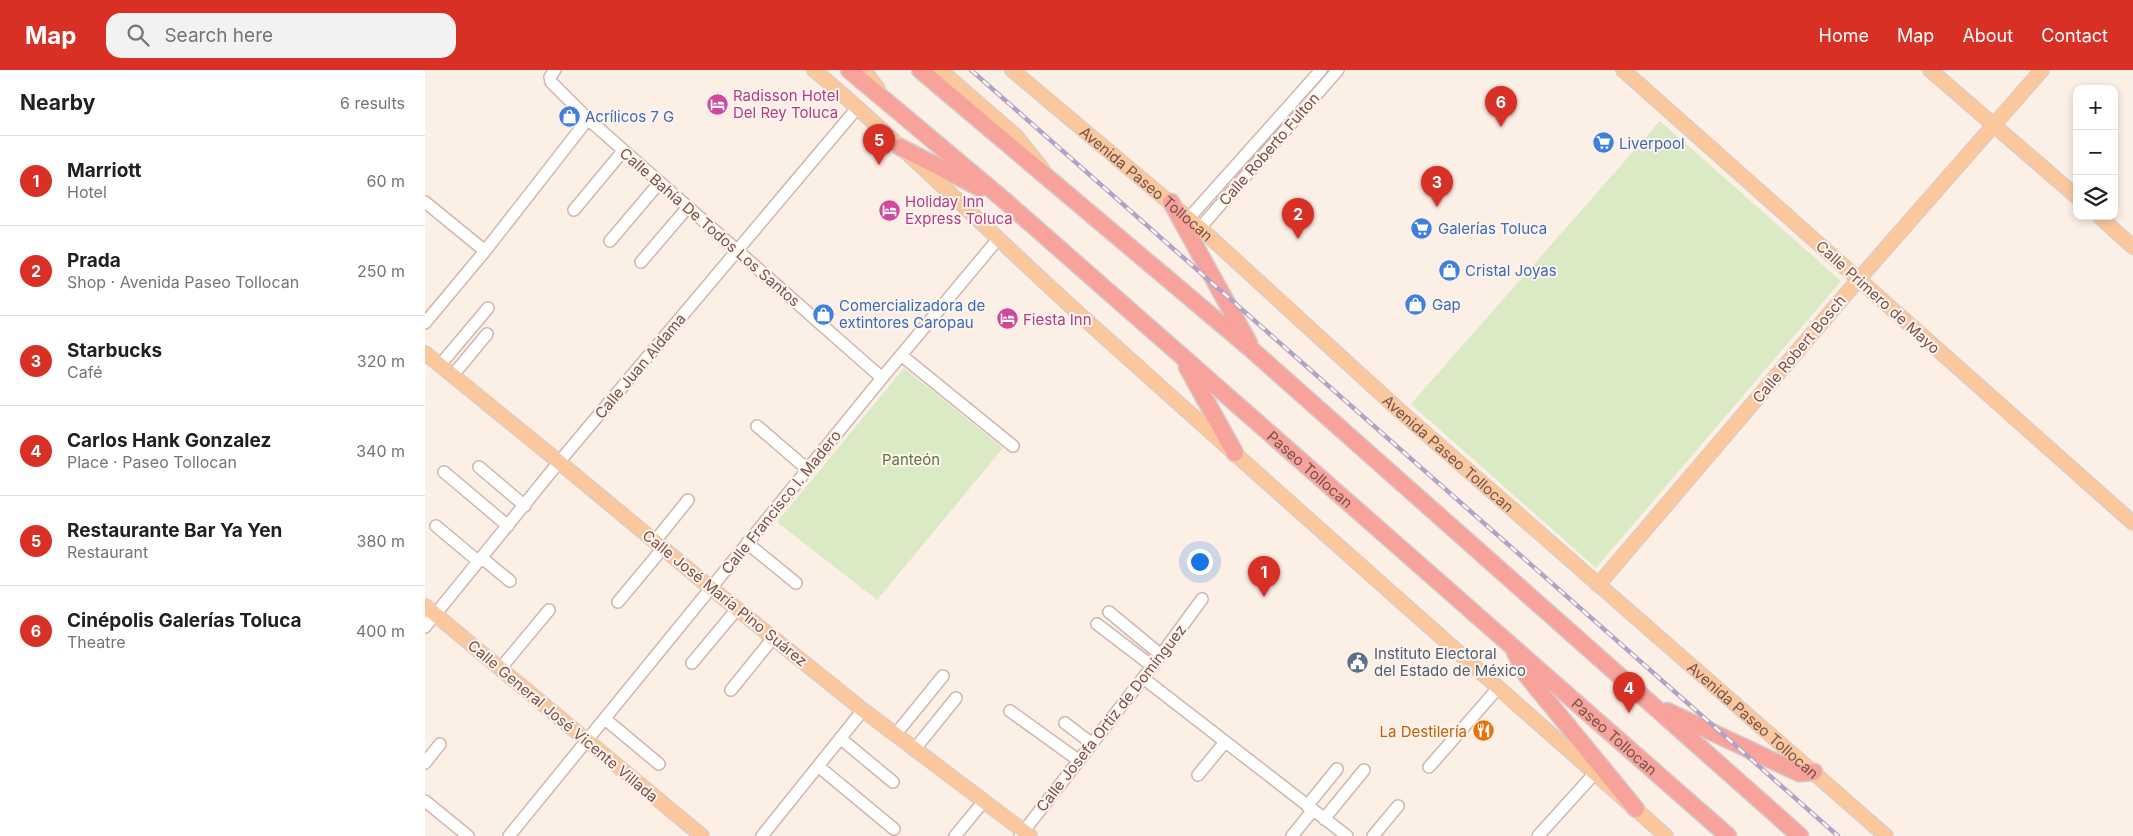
<!DOCTYPE html>
<meta charset="utf-8">
<style>
body{margin:0;font-family:Inter,sans-serif;background:#f2f2f2;color:#202124}
.controls{position:absolute;right:15px;top:15px;display:grid;overflow:hidden;border-radius:10px;box-shadow:0 2px 8px #0003}
.controls button{width:45px;height:45px;display:grid;place-items:center;padding:0;border:0;border-bottom:1px solid #e0e0e0;background:#fff;color:#202124;font:25px sans-serif}
.you{position:absolute;left:774px;top:491px;width:18px;height:18px;margin:-12px;border:4px solid #fff;border-radius:50%;background:#1a73e8;box-shadow:0 0 0 8px #1a73e833}
.badge{display:grid;place-items:center;width:32px;height:32px;border-radius:50%;background:#d93025;color:#fff;font-size:16px;font-weight:700}
.pin{position:absolute;translate:-50% -41px;filter:drop-shadow(0 1px 2px #0008)}
.pin::after{content:'';position:absolute;top:26px;width:18px;height:15px;background:inherit;clip-path:polygon(0 0,100% 0,50% 100%)}
.list{margin:0;padding:0;list-style:none}
h2{display:flex;justify-content:space-between;align-items:center;height:65px;margin:0;padding:0 20px;font-size:21px}
h2 small{font-size:16px;font-weight:400;color:#757577}
.list li{display:grid;grid-template-columns:32px 1fr auto;gap:15px;align-items:center;box-sizing:border-box;height:90px;padding:0 20px;border-top:1px solid #e0e0e0}
.list b{display:block;font-size:19px;white-space:nowrap}
.list p{margin:0;font-size:16px;white-space:nowrap;color:#757577}
.list em{font-size:16px;font-style:normal;color:#757577}
.icon{flex:none;width:28px;height:28px;fill:none;stroke:currentColor;stroke-width:2;stroke-linecap:round;stroke-linejoin:round}
.map{position:relative;flex:none;width:1708px;height:766px;overflow:hidden}
header{display:flex;align-items:center;gap:30px;box-sizing:border-box;height:70px;padding:0 25px;background:#d93025;color:#fff}
header strong{font-size:24px}
nav{display:flex;gap:28px;margin-inline-start:auto;font-size:18px}
.search{width:350px;height:45px;background:#f2f2f2;display:flex;align-items:center;gap:12px;box-sizing:border-box;padding:0 18px;border-radius:15px;color:#757577;font-size:19px}
main{display:flex}
aside{flex:1;background:#fff}
.map>svg:first-child{display:block}
.green{fill:#daeac4}
.lines{fill:none;stroke-linecap:round;stroke-linejoin:round}
.minor-casing{stroke:#d0b7ae;stroke-width:14}
.major-casing{stroke:#d6cbc9;stroke-width:16}
.highway-casing{stroke:#d6cbc9;stroke-width:19}
.minor{stroke:#fff;stroke-width:11}
.major{stroke:#fbc89e;stroke-width:14}
.highway{stroke:#f7a39c;stroke-width:16}
.rail-casing{stroke:#b0a3c7;stroke-width:4.5}
.rail{stroke:#fff4ec;stroke-width:2.5;stroke-dasharray:8;stroke-linecap:butt}
.labels{text-anchor:middle;dominant-baseline:central;stroke-width:4;stroke-linejoin:round;paint-order:stroke}
.hotel-label{font-size:15px;fill:#b23c85;stroke:#fff4ec;text-anchor:start}
.shop-label{font-size:15px;fill:#366cbe;stroke:#fff4ec;text-anchor:start}
.street-label{font-size:15px;fill:#76524a;stroke:#fff4ec}
.park-label{font-size:15px;fill:#59763f;stroke:#fff4ec}
.service-label{font-size:15px;fill:#4e5e75;stroke:#fff4ec;text-anchor:start}
.food-label{font-size:15px;fill:#c56008;stroke:#fff4ec;text-anchor:end}
</style>
<header>
<strong>Map</strong>
<div class="search"><svg class="icon" aria-label="search" viewBox="0 0 24 24"><circle cx="10" cy="10" r="6"/><path d="M15 15l6 6"/></svg>Search here</div>
<nav><a>Home</a><a>Map</a><a>About</a><a>Contact</a></nav>
</header>
<main>
<aside>
<h2>Nearby<small>6 results</small></h2>
<ul class="list">
<li><span class="badge">1</span><div><b>Marriott</b><p>Hotel</p></div><em>60 m</em></li>
<li><span class="badge">2</span><div><b>Prada</b><p>Shop · Avenida Paseo Tollocan</p></div><em>250 m</em></li>
<li><span class="badge">3</span><div><b>Starbucks</b><p>Café</p></div><em>320 m</em></li>
<li><span class="badge">4</span><div><b>Carlos Hank Gonzalez</b><p>Place · Paseo Tollocan</p></div><em>340 m</em></li>
<li><span class="badge">5</span><div><b>Restaurante Bar Ya Yen</b><p>Restaurant</p></div><em>380 m</em></li>
<li><span class="badge">6</span><div><b>Cinépolis Galerías Toluca</b><p>Theatre</p></div><em>400 m</em></li>
</ul>
</aside>
<div class="map">
<svg width="1708" height="766" viewBox="0 0 1708 766">
<rect width="100%" height="100%" fill="#fcefe6"/>
<path class="green" d="M1235 51 1416 211 1171 498 986 334Z
M479 298 578 378 452 530 352 452Z"/>
<g class="lines">
<defs>
<path id="minor" d="M130 0 125 7 126 12 163 49 457 308
M0 132 60 181
M149 140 198 81
M764 148 896 0
M775 158 913 0
M185 171 235 112
M216 192 263 137
M0 253 60 181 163 49
M476 285 588 376
M15 295 63 238
M28 305 62 264
M332 356 382 399
M54 397 100 436
M19 402 83 456
M11 456 54 492
M230 471 263 430
M322 473 371 513
M57 488 85 511
M193 532 238 478
M684 542 736 585
M672 554 727 596
M0 557 134 392 433 37
M267 593 312 539
M75 599 124 540
M718 608 922 766
M306 620 348 568
M585 641 653 690
M180 649 234 694
M640 653 666 673
M470 665 518 606
M415 668 468 712
M489 680 531 628
M0 693 15 674
M393 696 469 759
M1004 697 1073 618
M773 705 800 672
M0 731 43 766
M882 736 912 699
M899 749 939 700
M84 766 457 308 573 169
M337 766 438 640
M530 766 559 731
M595 766 736 585 777 529
M867 766 888 740
M948 766 973 736
M1113 766 1169 704"/>
<g id="major">
<path d="M389 0C480 77 564 162 652 242 847 418 1044 592 1241 766"/>
<path d="M439 0 453 19"/>
<path d="M515 0 591 66 618 100"/>
<path id="s1" d="M587 0 775 158 975 341 1461 766"/>
<path d="M1198 0 1708 453"/>
<path d="M1505 0 1652 127"/>
<path d="M1674 146 1708 177"/>
<path d="M0 283 134 392 286 518 438 640 605 766"/>
<path d="M1173 515 1433 210 1617 0"/>
<path d="M0 536 277 766"/>
</g>
<g id="highway">
<path id="s2" d="M424 0 579 130 1303 766"/>
<path d="M495 0 827 280 1375 766"/>
<path d="M475 77 555 118"/>
<path d="M746 132 824 273"/>
<path d="M762 297 810 383"/>
<path d="M1090 582 1102 606 1211 739"/>
<path d="M1242 641 1374 703 1389 702"/>
</g>
</defs>
<use href="#minor" class="minor-casing"/>
<use href="#major" class="major-casing"/>
<use href="#highway" class="highway-casing"/>
<use href="#minor" class="minor"/>
<use href="#major" class="major"/>
<use href="#highway" class="highway"/>
<defs>
<path id="rail" d="M546 0 1413 766"/>
</defs>
<use href="#rail" class="rail-casing"/>
<use href="#rail" class="rail"/>
</g>
<defs>
<symbol id="hotel-disc" viewBox="-11 -11 22 22"><circle r="9.5" fill="#d1479c" stroke="#fff4ec"/><path d="M-6-4.5h1.5V1H6V5H4.5V3h-9V5H-6ZM-4 0a1.8 1.8 0 1 1 3.6 0ZM.5 0V-2.5h3Q6-2.5 6 0Z" fill="#fff"/></symbol>
<symbol id="shop-disc" viewBox="-11 -11 22 22"><circle r="9.5" fill="#3f7fe0" stroke="#fff4ec"/><path d="M-5-2.5h2.3a2.7 3.5 0 0 1 5.4 0H5L5.5 6h-11ZM-1.5-2.5h3a1.5 2.3 0 0 0-3 0Z" fill="#fff"/></symbol>
<symbol id="supermarket-disc" viewBox="-11 -11 22 22"><circle r="9.5" fill="#3f7fe0" stroke="#fff4ec"/><path d="M-6-5.5h2.5l.6 2H6L4.5 2H-2.5L-4.4-4H-6ZM-1.5 3.2a1.3 1.3 0 1 0 .1 0ZM3 3.2a1.3 1.3 0 1 0 .1 0Z" fill="#fff"/></symbol>
<symbol id="civic-disc" viewBox="-11 -11 22 22"><circle r="9.5" fill="#5c6f8a" stroke="#fff4ec"/><path d="M-.6-6.5H3V-4.5H.6V-3L4-1V1h2V6H-6V1h2V-1L-.6-3ZM-1.2 2.5V6h2.4V2.5Z" fill="#fff"/></symbol>
<symbol id="restaurant-disc" viewBox="-11 -11 22 22"><circle r="9.5" fill="#e8710a" stroke="#fff4ec"/><path d="M-5-6h1v4h1v-4h1v4h1v-4h1v5L-1.5 .5V6h-2V.5L-5-1ZM5-6V6H3V1.5H1.5Q1.5-4 5-6Z" fill="#fff"/></symbol>
</defs>
<g fill-rule="evenodd">
<use href="#hotel-disc" x="280" y="22" width="25" height="25"/>
<use href="#shop-disc" x="132" y="34" width="25" height="25"/>
<use href="#supermarket-disc" x="1166" y="60" width="25" height="25"/>
<use href="#hotel-disc" x="452" y="128" width="25" height="25"/>
<use href="#supermarket-disc" x="984" y="146" width="25" height="25"/>
<use href="#shop-disc" x="1012" y="188" width="25" height="25"/>
<use href="#shop-disc" x="978" y="222" width="25" height="25"/>
<use href="#shop-disc" x="386" y="232" width="25" height="25"/>
<use href="#hotel-disc" x="570" y="236" width="25" height="25"/>
<use href="#civic-disc" x="920" y="580" width="25" height="25"/>
<use href="#restaurant-disc" x="1046" y="648" width="25" height="25"/>
</g>
<g class="labels">
<g class="hotel-label">
<text x="308" y="25">Radisson Hotel<tspan x="308" dy="17">Del Rey Toluca</tspan></text>
<text x="480" y="131">Holiday Inn<tspan x="480" dy="17">Express Toluca</tspan></text>
<text x="598" y="249">Fiesta Inn</text>
</g>
<g class="shop-label">
<text x="160" y="46">Acrílicos 7 G</text>
<text x="1194" y="73">Liverpool</text>
<text x="1013" y="158">Galerías Toluca</text>
<text x="1040" y="200">Cristal Joyas</text>
<text x="1007" y="234">Gap</text>
<text x="414" y="235">Comercializadora de<tspan x="414" dy="17">extintores Caropau</tspan></text>
</g>
<g class="street-label">
<text transform="translate(844 79) rotate(-49)">Calle Roberto Fulton</text>
<text stroke="none"><textPath href="#s1" startOffset="176">Avenida Paseo Tollocan</textPath></text>
<text transform="translate(285 157) rotate(41)">Calle Bahía De Todos Los Santos</text>
<text transform="translate(1453 227) rotate(42)">Calle Primero de Mayo</text>
<text transform="translate(1374 279) rotate(-50)">Calle Robert Bosch</text>
<text transform="translate(215 296) rotate(-50)">Calle Juan Aldama</text>
<text stroke="none"><textPath href="#s1" startOffset="581">Avenida Paseo Tollocan</textPath></text>
<text stroke="none"><textPath href="#s2" startOffset="610">Paseo Tollocan</textPath></text>
<text transform="translate(356 432) rotate(-51)">Calle Francisco I. Madero</text>
<text transform="translate(300 528) rotate(39)">Calle José María Pino Suárez</text>
<text transform="translate(686 648) rotate(-52)">Calle Josefa Ortiz de Domínguez</text>
<text stroke="none"><textPath href="#s1" startOffset="986">Avenida Paseo Tollocan</textPath></text>
<text transform="translate(138 651) rotate(40)">Calle General José Vicente Villada</text>
<text stroke="none"><textPath href="#s2" startOffset="1015">Paseo Tollocan</textPath></text>
</g>
<g class="park-label">
<text x="486" y="389">Panteón</text>
</g>
<g class="service-label">
<text x="949" y="583">Instituto Electoral<tspan x="949" dy="17">del Estado de México</tspan></text>
</g>
<g class="food-label">
<text x="1042" y="661">La Destilería</text>
</g>
</g>
</svg>
<div class="controls">
<button>+</button>
<button>−</button>
<button><svg class="icon" aria-label="layers" viewBox="0 0 24 24"><path d="M12 4l9 5-9 5-9-5zM3 14l9 5 9-5"/></svg></button>
</div>
<div class="you"></div>
<div class="pin badge" style="left:839px;top:527px">1</div>
<div class="pin badge" style="left:873px;top:169px">2</div>
<div class="pin badge" style="left:1012px;top:137px">3</div>
<div class="pin badge" style="left:1204px;top:643px">4</div>
<div class="pin badge" style="left:454px;top:95px">5</div>
<div class="pin badge" style="left:1076px;top:57px">6</div>
</div>
</main>
